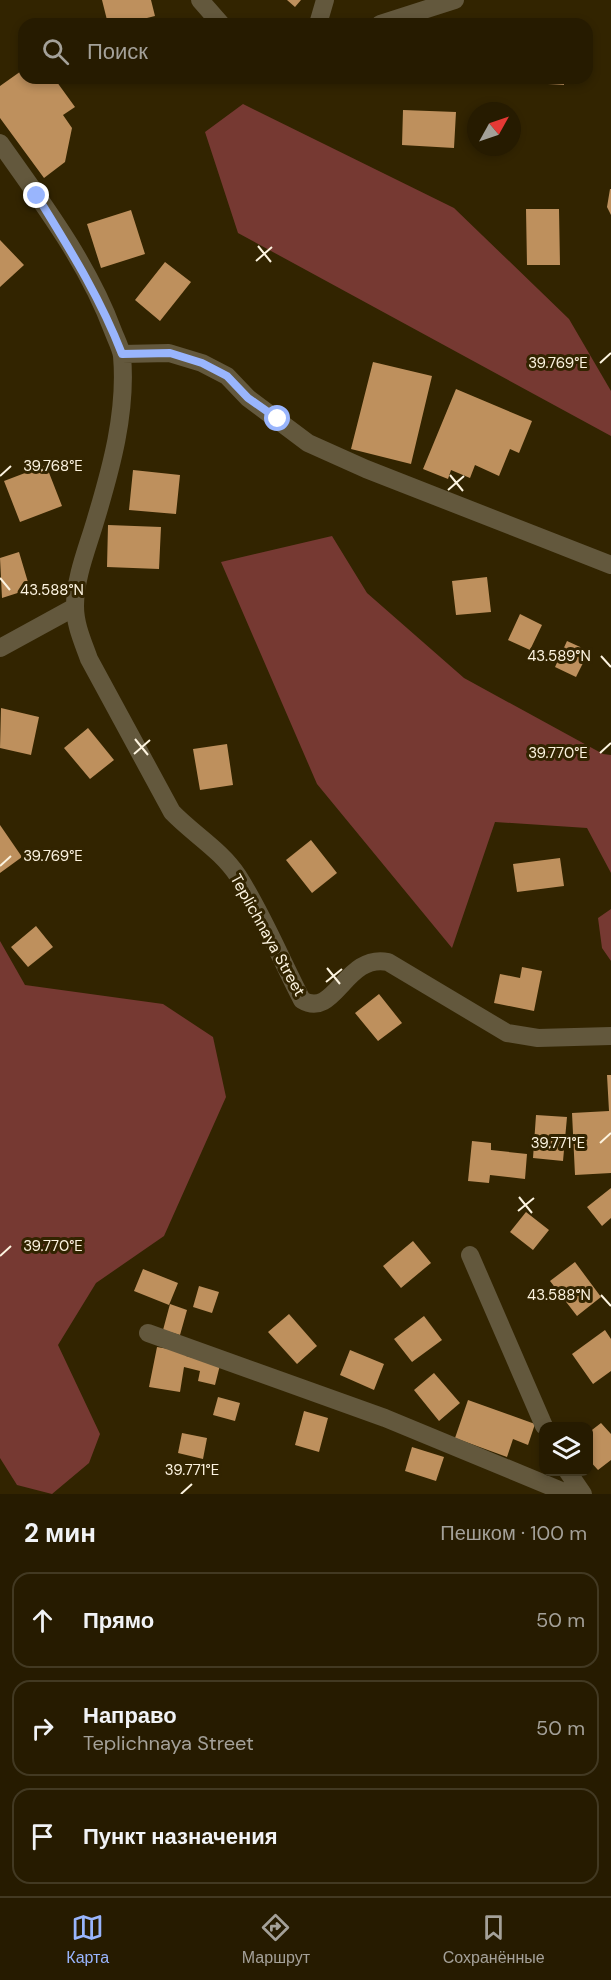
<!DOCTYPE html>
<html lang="ru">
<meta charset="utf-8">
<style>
body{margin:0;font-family:"DM Sans",sans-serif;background:#2e240a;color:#f1f3f6}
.controls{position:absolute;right:18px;bottom:18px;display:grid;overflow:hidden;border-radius:12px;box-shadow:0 3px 9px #0003}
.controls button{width:54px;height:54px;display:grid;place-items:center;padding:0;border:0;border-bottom:2px solid #423922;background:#261b00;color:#f1f3f6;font:30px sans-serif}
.compass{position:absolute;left:467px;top:102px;width:54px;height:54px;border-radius:50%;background:#261b00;box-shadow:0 3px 9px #0003;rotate:50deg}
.stop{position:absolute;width:18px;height:18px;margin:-14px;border:4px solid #99b5fd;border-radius:50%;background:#fff}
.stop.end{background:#99b5fd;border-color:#fff;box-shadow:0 2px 6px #0008}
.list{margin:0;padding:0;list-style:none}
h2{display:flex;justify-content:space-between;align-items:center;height:78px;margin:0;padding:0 24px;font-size:26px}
h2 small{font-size:20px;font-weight:400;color:#a4a199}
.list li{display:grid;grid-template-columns:39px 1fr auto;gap:18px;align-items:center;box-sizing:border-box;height:96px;margin:0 12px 12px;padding:0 12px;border:2px solid #423922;border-radius:18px}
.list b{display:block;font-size:22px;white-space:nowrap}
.list p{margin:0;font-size:20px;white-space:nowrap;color:#a4a199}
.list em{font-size:20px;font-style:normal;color:#a4a199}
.icon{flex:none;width:33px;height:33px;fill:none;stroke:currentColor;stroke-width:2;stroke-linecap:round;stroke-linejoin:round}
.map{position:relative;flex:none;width:611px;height:1494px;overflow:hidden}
.search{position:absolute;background:#261b00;box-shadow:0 3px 9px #0003;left:18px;right:18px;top:18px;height:66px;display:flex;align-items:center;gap:15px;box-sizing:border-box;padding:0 21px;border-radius:18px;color:#a4a199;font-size:22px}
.sheet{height:402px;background:#261b00}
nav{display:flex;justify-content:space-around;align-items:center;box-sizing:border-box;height:84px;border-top:2px solid #423922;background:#261b00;font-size:16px;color:#a4a199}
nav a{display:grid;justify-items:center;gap:3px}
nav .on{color:#99b5fd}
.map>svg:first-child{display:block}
.forest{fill:#763932}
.building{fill:#be905d}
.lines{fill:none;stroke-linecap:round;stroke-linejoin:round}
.minor{stroke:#63583d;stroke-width:18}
.route{stroke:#99b5fd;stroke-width:8}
.ticks{fill:none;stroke:#fdf4e0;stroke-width:2}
.labels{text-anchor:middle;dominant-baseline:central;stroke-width:6;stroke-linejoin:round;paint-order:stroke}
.street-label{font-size:16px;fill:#fdf4e0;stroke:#322400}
.ticks-label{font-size:15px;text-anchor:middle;fill:#fdf4e0;stroke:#322400;stroke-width:6;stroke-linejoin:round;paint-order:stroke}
</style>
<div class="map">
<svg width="611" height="1494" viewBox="0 0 611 1494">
<rect width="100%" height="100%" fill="#322400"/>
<path class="forest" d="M243 104 454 208 569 319 611 391V436L238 233 205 132Z
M332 536 367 593 464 678 603 754 611 755V873L587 828 495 822 452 948 317 784 221 562Z
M611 909V961L602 948 598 918Z
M0 941 25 985 163 1004 213 1037 226 1097 164 1236 96 1283 58 1345 100 1434 89 1463 52 1494 17 1485 0 1458Z"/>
<path class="building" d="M102 0H151L155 16 123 24H108Z
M287 0H301L295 7Z
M24 69V78H54L75 107 63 115 72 128 65 162 44 178 0 118V86Z
M532 78H564V85L532 83Z
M403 110 456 112 454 148 402 145Z
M610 189H611V215L607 207Z
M526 209H559L560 265H527Z
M131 210 145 254 101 268 87 224Z
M0 240 24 265 0 287Z
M165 262 191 282 160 321 135 300Z
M373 362 432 376 411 464 351 449Z
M456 389 532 421 519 453 510 449 499 476 475 465 470 478 451 470 448 479 423 469Z
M46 465 62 506 20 522 4 481Z
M133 470 180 475 176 514 129 510Z
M108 525 161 527 159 569 107 567Z
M19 552 30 589 2 598 0 558Z
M487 577 491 612 456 615 452 581Z
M520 614 542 625 530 650 508 640Z
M567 641 589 651 576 677 555 667Z
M1 708 39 717 31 755 0 748Z
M88 728 114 760 90 779 64 748Z
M227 744 233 785 200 790 193 749Z
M0 825 22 857 0 873Z
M311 840 337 873 312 893 286 860Z
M560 858 564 886 517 892 513 864Z
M36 926 53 947 28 967 11 947Z
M522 967 542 971 534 1011 494 1003 500 974 520 978Z
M379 994 402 1023 378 1041 355 1013Z
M607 1075H611V1173L575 1175 572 1113 609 1111Z
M536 1115 567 1117 563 1161 533 1158Z
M472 1141 491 1143V1150L527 1154 525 1179 490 1175 489 1183 468 1181Z
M611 1188V1218L602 1226 587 1207Z
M526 1212 549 1230 533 1250 510 1232Z
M413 1241 431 1263 401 1288 383 1266Z
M575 1262 601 1297 577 1316 550 1281Z
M143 1269 178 1283 169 1305 134 1291Z
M199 1286 219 1292 212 1313 193 1307Z
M170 1304 187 1310 180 1335 163 1330Z
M289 1314 317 1346 297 1364 268 1332Z
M424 1316 442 1340 412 1362 394 1339Z
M605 1330 611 1339V1371L593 1384 572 1354Z
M157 1347 186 1352V1356L220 1365 215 1385 198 1381 200 1371 184 1367 180 1392 149 1387Z
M350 1350 384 1364 374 1390 340 1375Z
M434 1373 460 1403 439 1421 414 1390Z
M218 1397 240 1403 235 1421 213 1415Z
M468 1400 535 1424 528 1445 513 1439 507 1457 455 1438Z
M304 1411 328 1418 319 1452 295 1445Z
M601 1423 611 1434V1460L598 1470 588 1459V1433Z
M182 1433 207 1438 203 1459 178 1453Z
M412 1447 444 1457 436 1481 405 1471Z"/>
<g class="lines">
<path class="minor" d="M200 0 221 24
M318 24 325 0
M380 24 455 0
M0 143C41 201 88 263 113 331 116 339 121 348 122 356 127 412 111 469 95 522 87 549 75 578 75 606 75 625 83 642 89 659L172 812C193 834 221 850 238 876 263 915 281 960 302 1000 335 1020 345 953 388 962L507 1033 538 1038 611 1036
M122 354 169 353 202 363 227 376 248 398 308 443 366 469 611 565
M0 648 75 607
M470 1255 544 1426
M148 1333 385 1418 569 1494
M568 1472 583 1494"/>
</g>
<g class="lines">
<path class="route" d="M37 196C69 248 100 297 122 354L170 353 202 363 227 376 248 398 278 419"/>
</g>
<path class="ticks" d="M258 246 271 262M256 261 272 247M600 363 611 353M450 475 463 491M0 476 11 466M448 490 464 476M0 578 10 590M601 656 611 667M135 739 148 755M600 753 611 743M134 754 150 740M0 866 11 856M327 968 340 984M326 982 342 969M600 1143 611 1133M519 1197 532 1213M518 1211 534 1198M0 1256 11 1246M601 1295 611 1306M181 1494 192 1484"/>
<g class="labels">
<g class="street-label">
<text transform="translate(268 935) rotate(61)">Teplichnaya Street</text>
</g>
</g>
<g class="ticks-label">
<text x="558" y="368">39.769°E</text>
<text x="53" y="471">39.768°E</text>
<text x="52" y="595">43.588°N</text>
<text x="559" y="661">43.589°N</text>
<text x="558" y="758">39.770°E</text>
<text x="53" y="861">39.769°E</text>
<text x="558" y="1148">39.771°E</text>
<text x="53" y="1251">39.770°E</text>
<text x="559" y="1300">43.588°N</text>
<text x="192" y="1475">39.771°E</text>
</g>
</svg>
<div class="controls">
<button><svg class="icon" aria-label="layers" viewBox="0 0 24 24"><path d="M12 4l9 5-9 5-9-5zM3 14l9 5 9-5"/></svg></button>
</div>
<svg class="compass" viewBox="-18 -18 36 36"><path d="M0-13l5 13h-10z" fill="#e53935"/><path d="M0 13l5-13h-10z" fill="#a4a199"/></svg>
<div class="stop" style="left:278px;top:419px"></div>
<div class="stop end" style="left:37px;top:196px"></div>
<div class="search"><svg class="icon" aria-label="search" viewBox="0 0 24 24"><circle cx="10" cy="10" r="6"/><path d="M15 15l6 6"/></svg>Поиск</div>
</div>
<section class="sheet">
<h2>2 мин<small>Пешком · 100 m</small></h2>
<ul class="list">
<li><svg class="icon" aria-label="ahead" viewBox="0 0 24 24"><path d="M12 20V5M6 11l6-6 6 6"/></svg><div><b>Прямо</b></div><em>50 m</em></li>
<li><svg class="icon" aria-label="right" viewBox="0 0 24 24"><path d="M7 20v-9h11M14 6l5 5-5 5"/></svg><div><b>Направо</b><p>Teplichnaya Street</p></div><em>50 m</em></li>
<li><svg class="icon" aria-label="arrive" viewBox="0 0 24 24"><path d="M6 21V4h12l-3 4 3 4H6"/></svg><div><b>Пункт назначения</b></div></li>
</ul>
</section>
<nav>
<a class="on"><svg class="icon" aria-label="map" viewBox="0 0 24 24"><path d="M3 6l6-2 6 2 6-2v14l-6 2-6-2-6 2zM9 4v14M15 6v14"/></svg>Карта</a>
<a><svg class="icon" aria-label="directions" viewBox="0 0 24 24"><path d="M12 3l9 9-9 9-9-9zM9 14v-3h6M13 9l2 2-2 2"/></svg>Маршрут</a>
<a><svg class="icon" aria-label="saved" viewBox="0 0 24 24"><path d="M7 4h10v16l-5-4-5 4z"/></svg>Сохранённые</a>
</nav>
